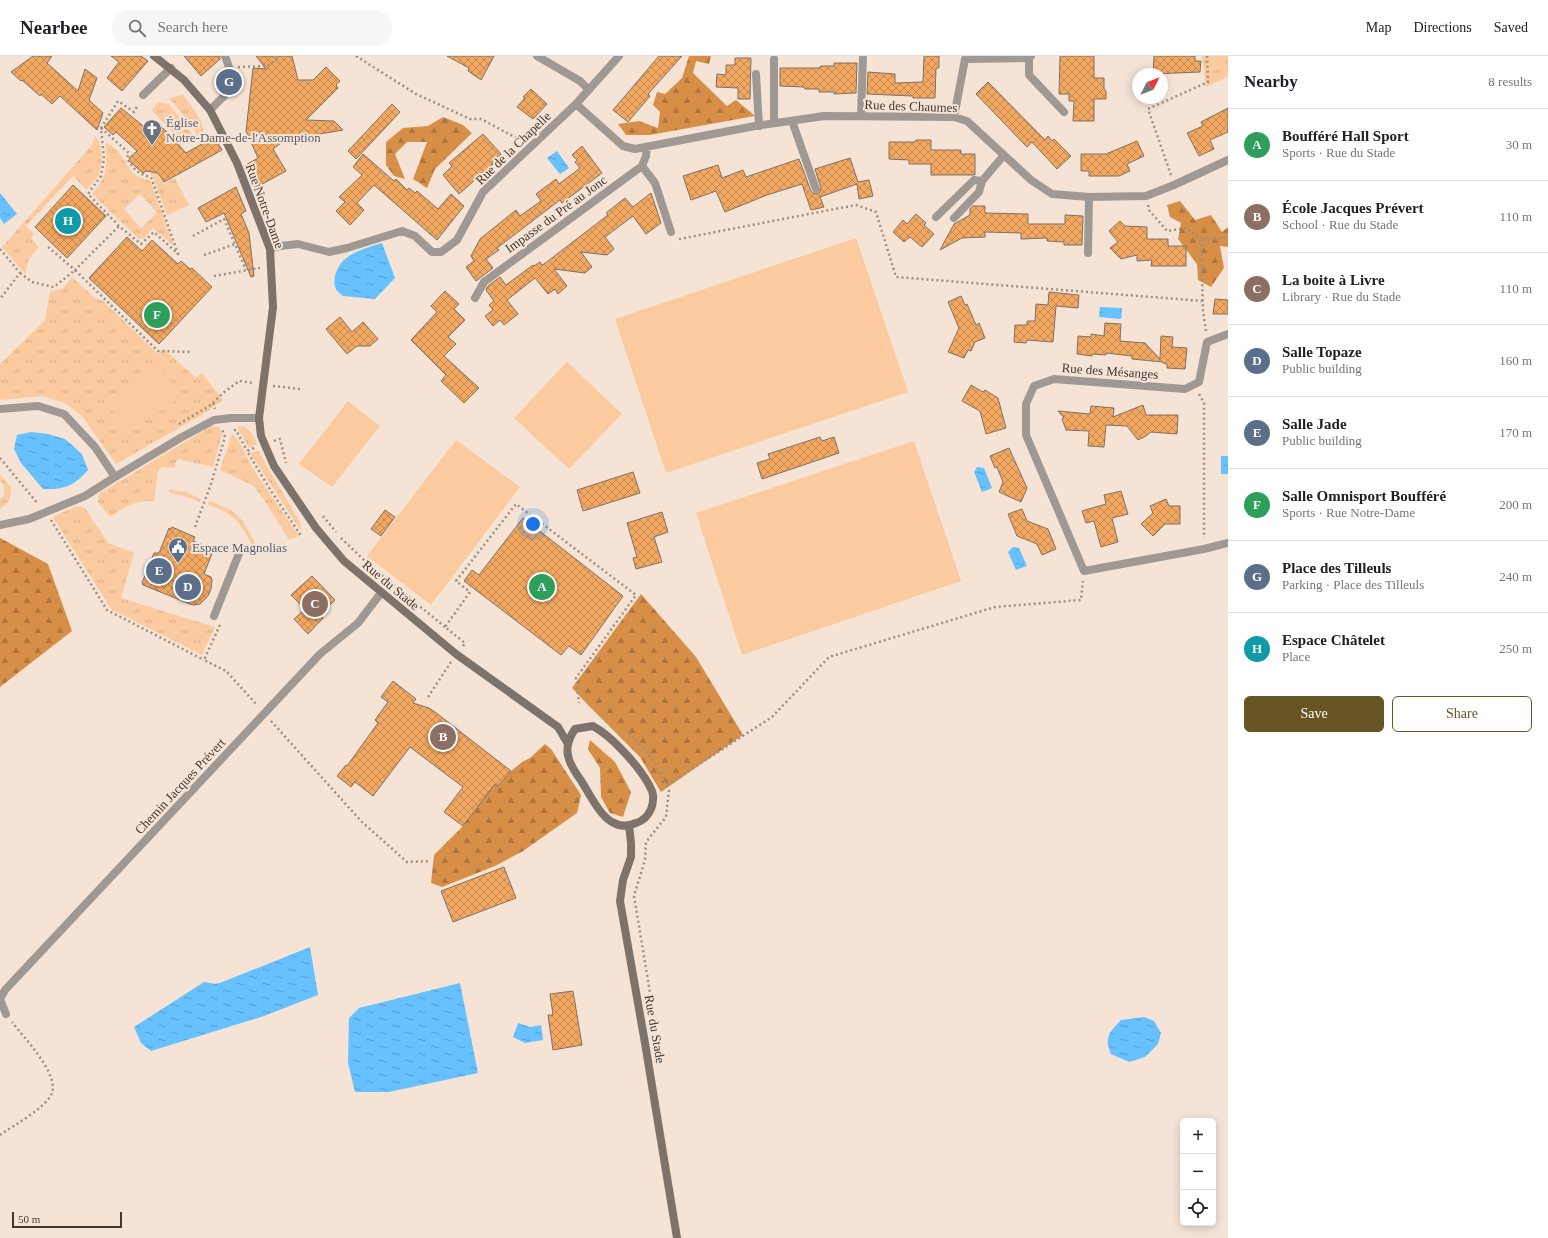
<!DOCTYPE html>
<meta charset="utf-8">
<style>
body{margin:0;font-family:Georgia,serif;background:#f6f6f6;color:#202124}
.controls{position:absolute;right:12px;bottom:12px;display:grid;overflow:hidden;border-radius:6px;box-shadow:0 2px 10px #0003}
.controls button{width:36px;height:36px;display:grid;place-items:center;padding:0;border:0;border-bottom:1px solid #e0e0e0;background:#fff;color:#202124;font:20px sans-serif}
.compass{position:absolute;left:1132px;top:12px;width:36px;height:36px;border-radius:50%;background:#fff;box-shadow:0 2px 10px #0003;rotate:48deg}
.scale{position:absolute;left:12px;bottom:10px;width:110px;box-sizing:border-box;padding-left:4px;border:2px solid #403934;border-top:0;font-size:11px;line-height:14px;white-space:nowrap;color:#403934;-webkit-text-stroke:3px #f5e4d6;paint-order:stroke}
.you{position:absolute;left:533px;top:468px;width:14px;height:14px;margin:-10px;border:3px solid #fff;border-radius:50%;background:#1a73e8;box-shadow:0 0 0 6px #1a73e833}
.badge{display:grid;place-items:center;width:26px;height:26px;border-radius:50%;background:#675523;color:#fff;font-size:13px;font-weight:700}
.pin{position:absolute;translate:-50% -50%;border:2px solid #fff;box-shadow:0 1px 4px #0006}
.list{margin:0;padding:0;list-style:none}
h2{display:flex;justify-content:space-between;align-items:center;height:52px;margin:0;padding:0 16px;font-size:17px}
h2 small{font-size:13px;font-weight:400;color:#757577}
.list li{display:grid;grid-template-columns:26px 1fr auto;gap:12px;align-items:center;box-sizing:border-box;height:72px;padding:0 16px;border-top:1px solid #e0e0e0}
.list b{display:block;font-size:15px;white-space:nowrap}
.list p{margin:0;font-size:13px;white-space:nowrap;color:#757577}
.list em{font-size:13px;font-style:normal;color:#757577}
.actions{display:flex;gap:8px;padding:12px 16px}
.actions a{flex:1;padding:9px 0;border:1px solid #675523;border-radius:6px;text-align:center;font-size:14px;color:#675523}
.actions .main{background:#675523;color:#fff}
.icon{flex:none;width:22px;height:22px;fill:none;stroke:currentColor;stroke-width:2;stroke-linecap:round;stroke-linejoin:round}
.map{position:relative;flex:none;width:1228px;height:1182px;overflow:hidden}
header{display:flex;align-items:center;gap:24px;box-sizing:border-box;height:56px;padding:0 20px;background:#fff;border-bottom:1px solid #e0e0e0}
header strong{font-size:19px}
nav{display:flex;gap:22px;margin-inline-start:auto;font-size:14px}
.search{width:280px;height:36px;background:#f6f6f6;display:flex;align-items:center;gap:10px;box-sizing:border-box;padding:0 14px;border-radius:22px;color:#757577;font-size:15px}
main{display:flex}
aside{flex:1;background:#fff}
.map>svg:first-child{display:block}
.grass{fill:url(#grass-tufts);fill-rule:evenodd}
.forest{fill:url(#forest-firs)}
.pitch{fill:#fbca9e}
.water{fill:url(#water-ripples)}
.building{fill:url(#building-cross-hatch);stroke:#807165}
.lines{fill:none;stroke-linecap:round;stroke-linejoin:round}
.path{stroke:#9b8f86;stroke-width:2.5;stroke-dasharray:2 3;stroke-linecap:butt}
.lane{stroke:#a09993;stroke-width:8}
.street{stroke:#a09993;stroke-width:8}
.secondary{stroke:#7d736a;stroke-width:8}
.labels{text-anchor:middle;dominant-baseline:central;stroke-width:4;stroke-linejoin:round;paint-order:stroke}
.street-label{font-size:13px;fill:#403934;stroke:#f5e4d6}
.worship-label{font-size:13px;fill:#5b616d;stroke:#f5e4d6;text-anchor:start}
.service-label{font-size:13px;fill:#4e5e75;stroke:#f5e4d6;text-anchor:start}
</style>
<header>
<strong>Nearbee</strong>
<div class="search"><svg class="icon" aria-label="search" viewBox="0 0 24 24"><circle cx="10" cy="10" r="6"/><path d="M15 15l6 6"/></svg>Search here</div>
<nav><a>Map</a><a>Directions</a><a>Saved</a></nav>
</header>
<main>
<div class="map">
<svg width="1228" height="1182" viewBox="0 0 1228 1182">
<defs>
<pattern id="grass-tufts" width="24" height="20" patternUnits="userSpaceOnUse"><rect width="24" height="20" fill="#fbca9e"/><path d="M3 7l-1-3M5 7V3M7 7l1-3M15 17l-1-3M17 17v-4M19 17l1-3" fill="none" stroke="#d8ae89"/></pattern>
<pattern id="forest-firs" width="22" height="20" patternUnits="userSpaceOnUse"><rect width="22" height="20" fill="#d78f48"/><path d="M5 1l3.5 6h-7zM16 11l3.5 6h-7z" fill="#b0763d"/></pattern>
<pattern id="water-ripples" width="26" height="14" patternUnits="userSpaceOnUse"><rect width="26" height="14" fill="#66c1fe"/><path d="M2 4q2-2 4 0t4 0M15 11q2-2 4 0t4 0" fill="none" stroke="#559ece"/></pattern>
<pattern id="building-cross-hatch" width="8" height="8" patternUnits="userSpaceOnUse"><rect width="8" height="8" fill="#f2a861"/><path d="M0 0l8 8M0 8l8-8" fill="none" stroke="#c58a51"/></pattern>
</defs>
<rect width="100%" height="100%" fill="#f5e4d6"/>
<path class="grass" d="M1202 0H1228V21L1206 31Z
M183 39C192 51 201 60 204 76L198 80 188 65 169 42Z
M159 46 169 48 180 62 174 68 180 77 187 72 195 82 178 91 175 87 177 80 151 54Z
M95 80C103 89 103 107 99 118 97 123 91 129 87 134L73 120 26 170 34 178 31 182 39 191C30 201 26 205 26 219L2 191 92 89Z
M108 87C112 90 117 93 120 98 131 112 130 121 150 124L174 190 153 172 144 182 139 183 92 138C107 120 108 111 105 88ZM140 138 157 157 141 172 124 153Z
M153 115H156L164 128 175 122 189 149 167 159 153 121 150 118Z
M72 221 96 243 102 244 158 298 164 293 196 322 202 317 223 344 205 357 116 408 82 360 65 347 42 340 0 344V308L45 264 50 235 62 233ZM157 308 126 376 106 344Z
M211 370 219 371 222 379 213 411 177 403 174 412 162 411 158 415 154 445C134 445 127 449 110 461L98 446 99 438Z
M243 370C251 374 254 380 257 388L249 392 237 371Z
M232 378 238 384 255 416 299 480 289 484 268 450 254 430 220 414Z
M259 395 269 414 300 466 301 475 250 397Z
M0 419 11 431C11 443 10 445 0 453V443L4 440V430L0 425Z
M169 433 188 437 201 443 200 446 184 440 169 437Z
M209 445C238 455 242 461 255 487L252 489C239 465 235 458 208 449Z
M77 450 85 452 108 487 134 497 121 542 215 571 202 599 111 553 53 461Z"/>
<path class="forest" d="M689 0H711L709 8 696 5 693 17 727 50 736 44 755 60 650 79H626L618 68 639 65 658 72 660 56 653 49 657 36 665 38 682 22Z
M443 61 463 69 472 77 435 113 427 132 413 123 427 86H407L395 98 405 123 394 120 386 109V86L403 72 428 70Z
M1180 145 1195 164 1211 159 1222 176 1228 171V191L1220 190 1224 212 1211 231 1198 224 1197 208 1178 183 1181 167 1170 161 1167 149Z
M0 482 48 508 72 575 0 631Z
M641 538 696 601 743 679 661 736 640 701 588 649 572 632Z
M590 684 615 706 631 736 623 761 610 757 601 741 600 712 588 693Z
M545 688 551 693 581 739 577 757 523 795 495 810 442 831 431 827 434 799 463 770 495 728 498 730 511 715 522 706 530 702Z"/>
<path class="pitch" d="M856 182 908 336 666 417 615 263Z
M567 306 622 358 569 413 514 362Z
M158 307 181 342 126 376 106 344Z
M348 345 380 370 332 431 299 408Z
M456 384 520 431 431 549 367 500Z
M914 385 961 525 742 599 696 457Z"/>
<path class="water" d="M557 95 569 112 560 118 547 102Z
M0 137 17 158 4 168 0 162Z
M382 187 395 222 375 243 343 240 337 235C334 230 334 226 335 220 340 198 363 193 382 187Z
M1100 251 1122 252 1121 263 1099 261Z
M31 376 48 378 65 383 82 398 88 414C74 430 64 434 43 433L21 407 14 393 17 379Z
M1221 400H1228V418H1221Z
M977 411 984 412 992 432 982 436 974 416Z
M1013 491 1019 492 1027 510 1016 514 1008 496Z
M310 891 318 939 264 960 151 995 141 987 134 971 204 926 214 928 220 927Z
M460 927 478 1017 389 1036H355L348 1007 349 962 359 952Z
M1144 961 1154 965 1161 977 1158 988 1145 1001 1129 1006 1111 998C1104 981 1109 977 1121 964Z
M518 967 530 971 541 969 543 984 525 987 513 981Z"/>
<path class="building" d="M33 0H52L47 7 78 35 85 13 97 22 89 44 103 57 97 74 60 40 52 48 41 38 40 40 22 24 21 25 11 16Z
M111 0H141L148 5 122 35 107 22 119 6Z
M184 0H220V3L201 20Z
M256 0H292L298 24H313L326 11 340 25 336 29 338 32 306 64 334 65 343 74 285 84 273 93 286 115 255 132 244 110 258 102 246 75 253 12 266 13Z
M447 0H494L481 24 468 15 469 12Z
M659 0H682L648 38 650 40 628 66 613 54Z
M924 0H939V12H936L935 42H913V40L867 38 868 16 895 18V27L923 26Z
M1060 0H1094V22H1104V33L1106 35V43H1094V65H1073L1074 45H1069V38H1059Z
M1154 0H1195V5H1201L1200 16 1153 18Z
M735 2H751L750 43H738V32L716 31 717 18 726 19V9H735Z
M834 7H857L856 37 834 38V36H819V33H805L804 31 780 30V12H819L821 10H834Z
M988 26 1045 84 1048 80 1052 85 1054 83 1071 100 1057 113 1032 86 1027 91 976 38Z
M531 33 547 48 533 63 517 51 525 42 523 41Z
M392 48 400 56 356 103 348 95Z
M121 52 142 69 149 77 156 69 158 70 159 69 174 82 173 83 186 97 214 81 222 94 164 126 158 117 146 115 143 117 129 105 130 104 129 102 137 95 116 76 113 79 104 71Z
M1228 52V76L1210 84 1214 93 1199 100 1187 77 1203 70 1201 66Z
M483 78 501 98 492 106 493 108 459 138 443 119 452 110 449 107Z
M916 84H931V94H961V98H975V119H931V108H909V104L889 103V86H915Z
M1137 85 1144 100 1127 108 1130 115 1119 120H1089V115H1081V98H1106Z
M582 90 602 117 562 147 560 144 497 192 499 194 486 203 493 212 476 225 466 211 474 205 471 200 480 183 516 154 520 160 541 145 536 138 556 123 559 128 580 112 575 106 577 104 572 99Z
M363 98 394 125 396 123 407 134 409 132 415 137 417 135 438 153 451 138 464 150 437 184 374 129 357 147 364 154 350 169 336 155 345 146 339 141 362 119 353 111Z
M850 102 858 126 869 124 873 140 859 143 857 128 820 141 824 151 811 154 802 128 767 139 725 156 716 135 691 144 683 120 718 109 722 122 743 114 746 121 799 103 811 135 813 137 817 138 820 136 821 132 815 113Z
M73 129 106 160 67 202 35 171Z
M236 131 246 155 241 158 249 177 254 220 251 221 224 157 206 166 198 152Z
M651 137 661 167 646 178 633 160 605 181 614 193 607 199 581 196 592 211 585 217 554 213 567 230 558 238 555 233 548 238 535 222 507 244 518 258 504 269 500 264 493 270 485 260 493 254 489 249 494 245 486 234 488 230 500 221 506 229 533 209 534 210 540 206 542 209 544 208 608 159 606 157 625 142 633 151Z
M973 150H985V157L1028 158V168H1065V159L1083 160 1082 189H1064V186L1047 185V182L1021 183V177L985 176V181L962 182 940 194 954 168 970 159V153Z
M916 158 926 167 924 169 934 178 922 191 910 181 904 186 893 176 903 164 907 168Z
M1120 165 1125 170 1147 171V183H1168V190H1186V210H1151L1152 204 1137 205V199L1121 203 1110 192 1118 186 1109 175Z
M127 181 142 195 152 184 178 208 181 205 190 213 192 212 212 231 159 288 89 222Z
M445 235 459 248 454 253 465 264 448 281 456 288 444 300 479 332 464 347 441 325 446 319 411 284 437 256 431 250Z
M1049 236 1079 239 1078 252 1056 250 1053 286 1027 284 1026 287 1014 286 1015 269H1027V265H1035L1036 248 1048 249Z
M961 240 965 249 967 248 976 269 979 267 985 282 975 286 971 295 968 294 964 302 948 296 959 272 948 246Z
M1215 243 1228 244V258H1213Z
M340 261 352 276 363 266 378 283 370 290H357L347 298 326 273Z
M1105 267 1121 268 1120 285 1145 287 1160 303 1161 280 1173 281 1172 291 1187 292 1185 313 1167 312V308L1163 307V306L1132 303V300L1106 297V299L1092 298V300L1077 298 1078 280 1091 281V278L1104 280Z
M971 329 983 336 985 334 998 342 1006 372 986 378 980 355 962 345Z
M1143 349 1146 359H1178L1177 378 1151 376 1146 380 1138 384 1127 370 1106 369 1104 391 1088 390 1089 375 1066 374 1062 363 1064 362 1058 355 1090 358 1091 350 1114 352 1113 361Z
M820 381 822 385 834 381 839 397 762 423 757 407 770 403 768 398Z
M1009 392 1027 432 1021 446 999 436 1003 426 997 411 995 412 990 400Z
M633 416 640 437 583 455 577 434Z
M1121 435 1128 458 1112 462 1118 486 1101 491 1094 465 1086 467 1082 455 1106 448 1104 439Z
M1166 443 1169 450H1180V468H1165L1153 480 1141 468 1153 457 1150 450Z
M1022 453 1027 465 1048 473 1056 493 1042 499 1037 488 1017 480 1008 458Z
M385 454 395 461 381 480 371 473Z
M662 456 668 476 654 481 662 506 636 513 633 502 637 501 627 467Z
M523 462 623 540 581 599 569 590 561 599 464 525 472 514 479 519Z
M172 471 195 481 193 485 211 492 210 494 213 495 204 518 211 521 212 524 211 533 208 540 200 548 194 549 190 548 143 529 142 527 154 497H159L169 472 171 473Z
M312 520 335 544 320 558 323 562 308 578 294 563 305 553 291 539Z
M393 625 416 643 413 647 429 652 435 656 511 715 498 730 495 728 463 770 444 756 463 731 410 691 373 740 355 726 351 731 337 720 346 709 347 710 378 667 375 664 388 646 381 641Z
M504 811 516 842 453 866 441 835Z
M573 935 582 989 553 994 548 959H553L550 938Z"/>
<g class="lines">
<path class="path" d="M356 0 416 38 470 63H481L522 85
M238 11 267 10 280 0
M101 72 129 97 127 102C134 114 138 118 151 121L178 198 154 176 141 188 119 170 88 138 101 120 104 103 101 72 118 45 134 56 138 49
M1171 119 1148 53 1208 26 1207 0
M1148 149 1149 154 1167 175 1186 172 1201 183
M193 180 224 163 246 214
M679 183 856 149 876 156 896 221 1203 245
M48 191 75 214 119 170
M0 193 20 217 0 243
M204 199 235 188
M20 217 32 226 54 231 75 214 158 295 192 296
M214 220 260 212
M1206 275 1203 255 1201 183 1228 182
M273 330 300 333
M1199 338 1204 347V482
M213 347 223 337 239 325 254 327
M179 368 206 352 213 347 215 353
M234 374H236L247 395
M274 385 280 383 286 407
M254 392 247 395 271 435 302 481
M0 402 38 448
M323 460 336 476
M51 464 107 554 204 604
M195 471 211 428 225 381 222 373
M341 482 366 506 445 571
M220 569 204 604 226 615 257 649
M463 590 465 587 445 571 470 536 456 525 516 448 636 539 576 622 579 647
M428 641 451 606
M271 665 361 765 407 806 431 805
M629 677 653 704 669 734 666 761 646 786 645 804 634 840 660 997
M667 729 772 661 829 601 995 551 1081 544 1083 525
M0 1079C13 1070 47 1051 52 1037 59 1017 23 981 12 966"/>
<path class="lane" d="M1031 0 1029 2V19L1064 56
M756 18 759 70
M861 60 863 0
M792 65 816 133
M774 67V3
M936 161 974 124 982 125
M954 162 979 136 982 125 1004 99
M1088 197 1089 141
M214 560 240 495
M0 943 5 934 320 598 358 567 381 537
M0 943 6 958"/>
<path class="street" d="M537 0 580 25 589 34
M143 39 171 12
M576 48 623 90 635 93 755 70 824 60 954 61 967 65 1031 124 1052 138 1089 141 1146 140 1174 129 1228 104
M210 54 225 39 229 11 225 0
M954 61 965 3 1029 2
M642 110 655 127 671 176
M270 193 280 190 298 188 329 196 347 192 402 175 415 180 432 196H441L457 184 483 136 576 48 619 0
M475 242 484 226 642 110 646 100 647 91
M1228 278 1207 286 1199 326 1185 333 1054 323 1034 330 1026 348V379L1084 515 1204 493 1228 487
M0 353 38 350 64 358 95 391 115 421
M0 469 29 463 85 440 115 421 182 381 214 364 231 362H259"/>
<path class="secondary" d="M154 0 184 24 210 54 237 107 270 193 273 251 259 362 261 380 274 410 316 472 344 505 456 598 558 671 568 688
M593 670C613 681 643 714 652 735 654 740 653 748 651 753 648 760 643 765 636 767 629 770 620 771 612 766 599 759 588 735 580 723 567 705 562 692 575 673Z
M629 769 631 787V801L623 824 620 845 645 987 677 1182"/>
</g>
<defs>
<symbol id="church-pin" viewBox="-11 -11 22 30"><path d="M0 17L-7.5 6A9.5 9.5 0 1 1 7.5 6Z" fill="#6b7280" stroke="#f5e4d6"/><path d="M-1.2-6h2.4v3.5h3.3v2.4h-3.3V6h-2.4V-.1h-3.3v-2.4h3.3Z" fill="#fff"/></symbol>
<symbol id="civic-pin" viewBox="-11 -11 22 30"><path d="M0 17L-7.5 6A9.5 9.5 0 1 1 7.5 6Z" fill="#5c6f8a" stroke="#f5e4d6"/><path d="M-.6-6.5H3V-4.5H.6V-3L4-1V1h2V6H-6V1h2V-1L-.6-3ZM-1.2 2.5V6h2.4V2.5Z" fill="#fff"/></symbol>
</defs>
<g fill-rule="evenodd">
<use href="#church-pin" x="141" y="62" width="22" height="30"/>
<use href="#civic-pin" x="167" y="480" width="22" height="30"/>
</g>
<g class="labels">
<g class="street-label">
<text transform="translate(911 50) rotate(2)">Rue des Chaumes</text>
<text transform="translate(513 92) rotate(-44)">Rue de la Chapelle</text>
<text transform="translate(265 150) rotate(70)">Rue Notre-Dame</text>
<text transform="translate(556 158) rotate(-36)">Impasse du Pré au Jonc</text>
<text transform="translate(1110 315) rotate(4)">Rue des Mésanges</text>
<text transform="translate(391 529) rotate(40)">Rue du Stade</text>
<text transform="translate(180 730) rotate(-47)">Chemin Jacques Prévert</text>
<text transform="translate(655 973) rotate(80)">Rue du Stade</text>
</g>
<g class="worship-label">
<text x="166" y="66">Église<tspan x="166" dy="15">Notre-Dame-de-l'Assomption</tspan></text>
</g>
<g class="service-label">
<text x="192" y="491">Espace Magnolias</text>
</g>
</g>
</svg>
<div class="controls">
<button>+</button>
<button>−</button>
<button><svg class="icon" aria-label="locate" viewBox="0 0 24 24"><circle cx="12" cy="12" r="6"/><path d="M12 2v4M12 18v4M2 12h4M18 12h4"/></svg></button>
</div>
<svg class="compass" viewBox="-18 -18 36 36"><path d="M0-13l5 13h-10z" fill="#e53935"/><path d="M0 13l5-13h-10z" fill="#757577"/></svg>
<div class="scale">50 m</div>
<div class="you"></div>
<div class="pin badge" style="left:542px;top:531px;background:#2e9e5b">A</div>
<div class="pin badge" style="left:443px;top:681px;background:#8d6e63">B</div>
<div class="pin badge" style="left:315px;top:548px;background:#8d6e63">C</div>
<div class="pin badge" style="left:188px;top:531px;background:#5c6f8a">D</div>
<div class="pin badge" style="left:159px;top:515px;background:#5c6f8a">E</div>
<div class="pin badge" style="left:157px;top:259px;background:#2e9e5b">F</div>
<div class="pin badge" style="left:229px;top:26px;background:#5c6f8a">G</div>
<div class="pin badge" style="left:68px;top:165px;background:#0f9aa8">H</div>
</div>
<aside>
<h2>Nearby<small>8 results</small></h2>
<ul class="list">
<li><span class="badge" style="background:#2e9e5b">A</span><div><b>Boufféré Hall Sport</b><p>Sports · Rue du Stade</p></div><em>30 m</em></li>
<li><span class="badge" style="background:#8d6e63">B</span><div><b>École Jacques Prévert</b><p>School · Rue du Stade</p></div><em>110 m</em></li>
<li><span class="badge" style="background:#8d6e63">C</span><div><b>La boite à Livre</b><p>Library · Rue du Stade</p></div><em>110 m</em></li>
<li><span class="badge" style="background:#5c6f8a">D</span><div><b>Salle Topaze</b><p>Public building</p></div><em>160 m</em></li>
<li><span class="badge" style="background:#5c6f8a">E</span><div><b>Salle Jade</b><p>Public building</p></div><em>170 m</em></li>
<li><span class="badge" style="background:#2e9e5b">F</span><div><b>Salle Omnisport Boufféré</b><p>Sports · Rue Notre-Dame</p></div><em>200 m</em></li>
<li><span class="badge" style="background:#5c6f8a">G</span><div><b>Place des Tilleuls</b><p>Parking · Place des Tilleuls</p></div><em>240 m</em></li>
<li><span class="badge" style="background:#0f9aa8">H</span><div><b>Espace Châtelet</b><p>Place</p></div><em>250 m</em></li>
</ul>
<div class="actions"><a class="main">Save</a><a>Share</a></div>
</aside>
</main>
